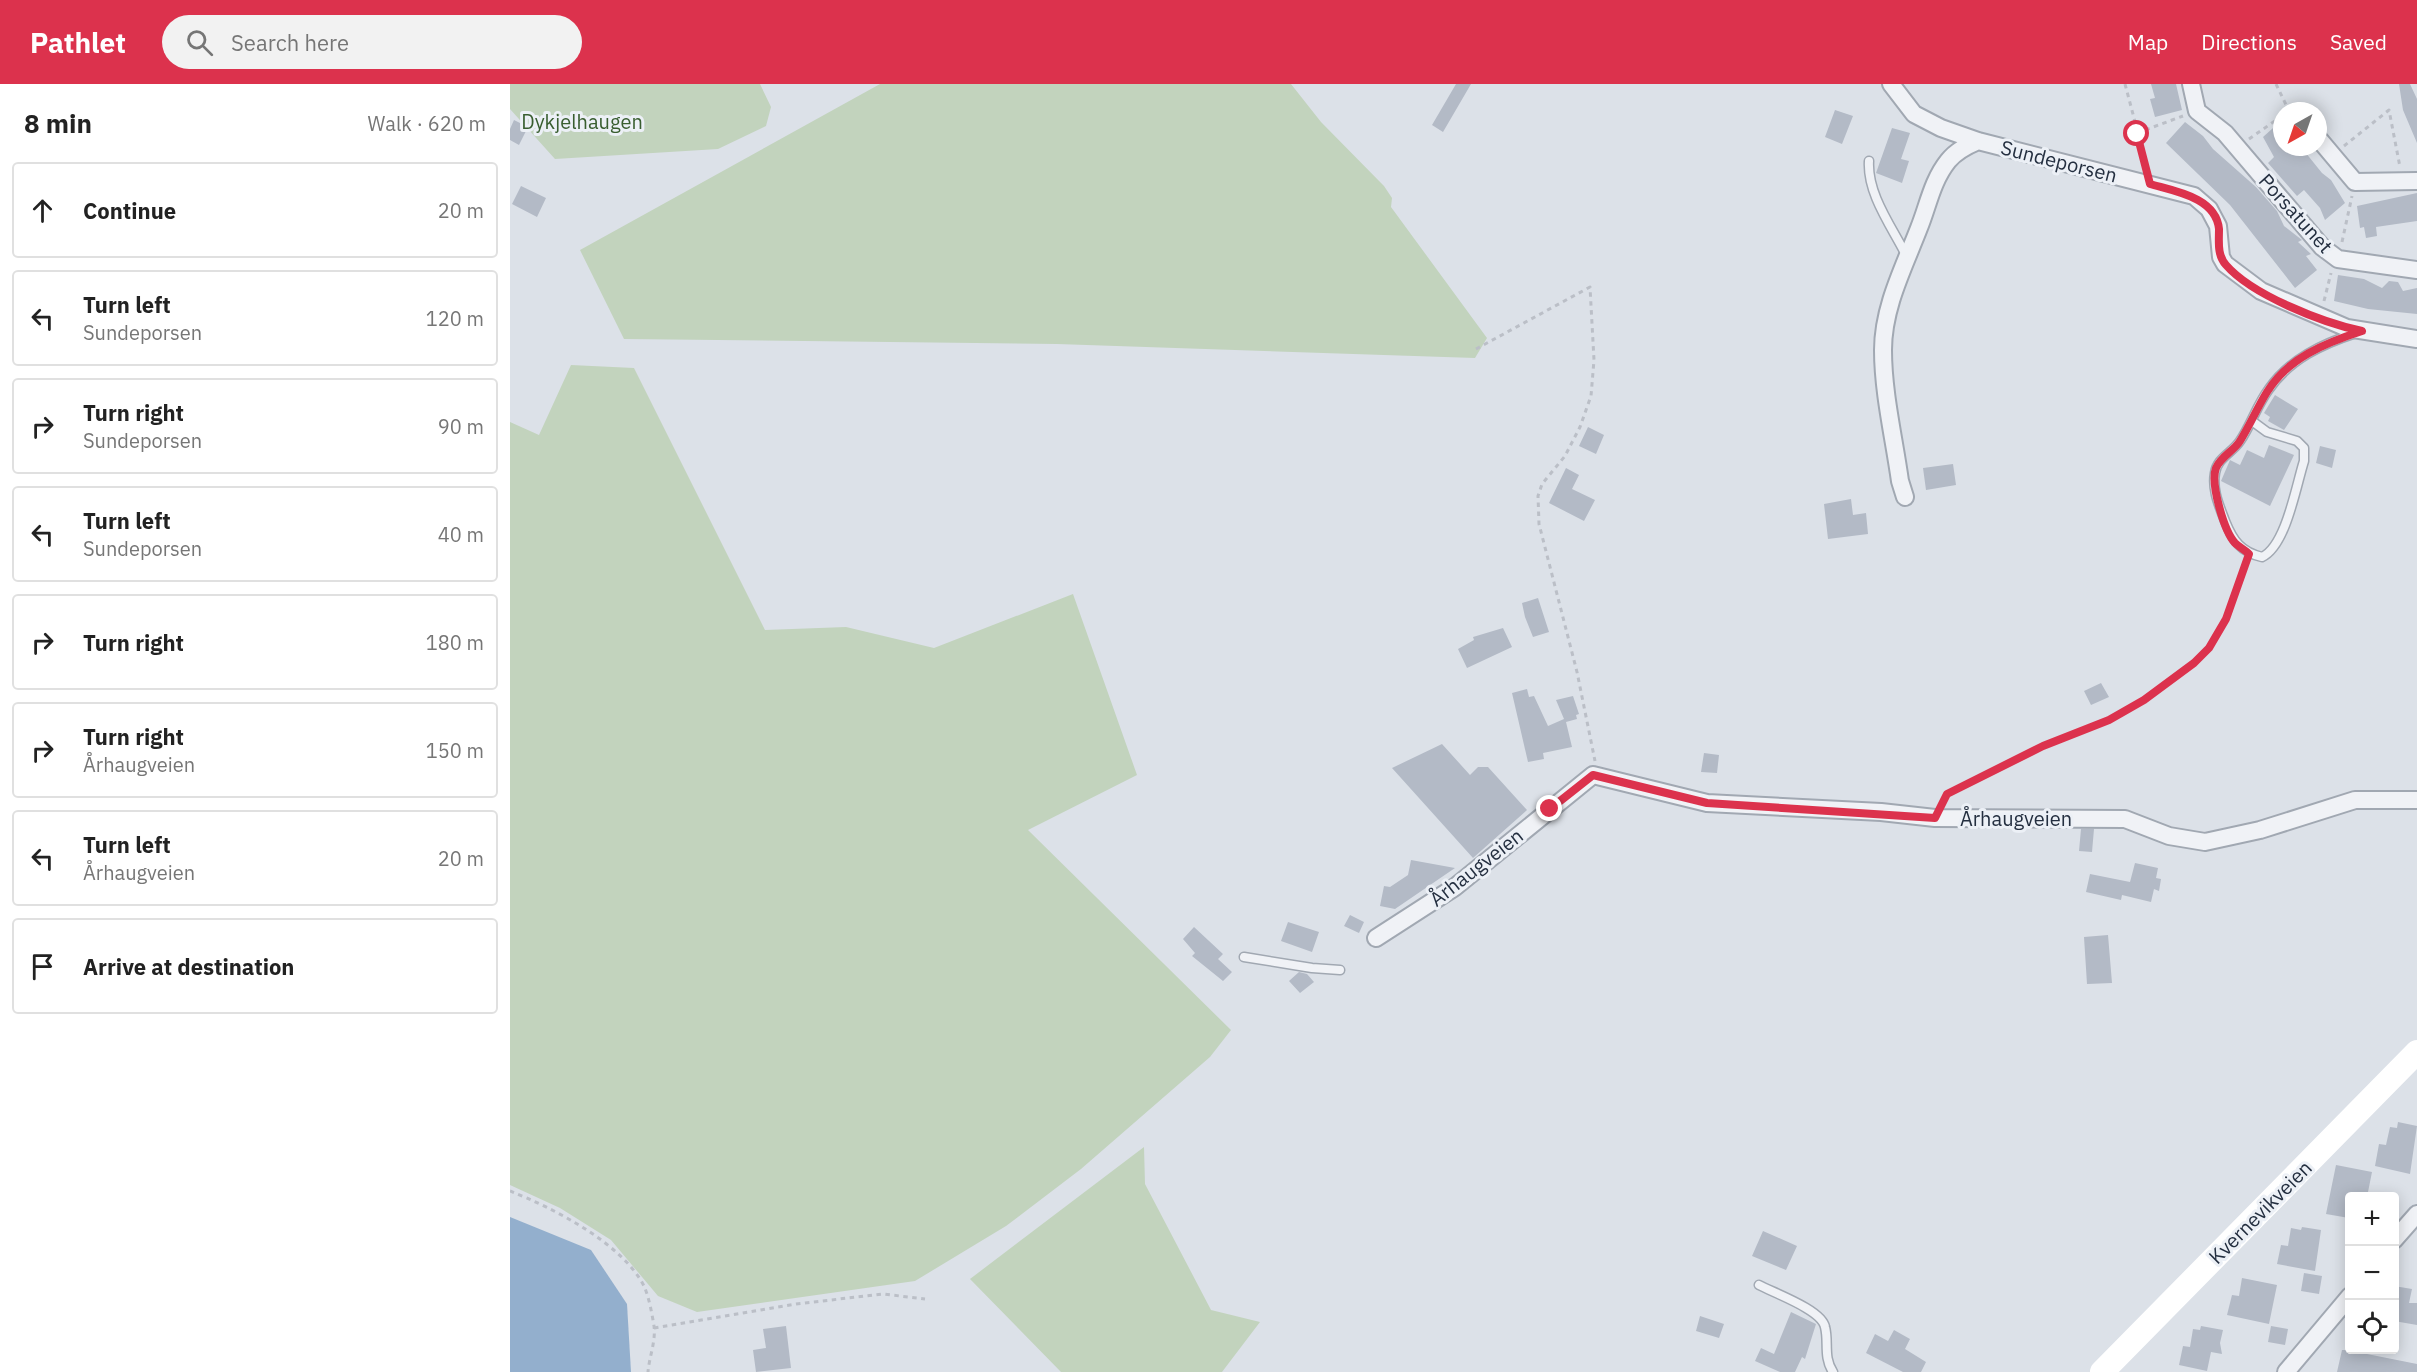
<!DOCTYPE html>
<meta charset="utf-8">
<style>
body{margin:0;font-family:"IBM Plex Sans",sans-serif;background:#f2f2f2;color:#222}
.controls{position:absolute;right:18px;bottom:18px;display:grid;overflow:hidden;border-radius:6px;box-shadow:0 3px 15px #0003}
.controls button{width:54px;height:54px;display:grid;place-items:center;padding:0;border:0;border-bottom:2px solid #e0e0e0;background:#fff;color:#222;font:30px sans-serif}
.compass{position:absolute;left:1763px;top:18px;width:54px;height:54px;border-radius:50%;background:#fff;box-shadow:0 3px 15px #0003;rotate:220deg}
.stop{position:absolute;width:18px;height:18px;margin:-14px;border:4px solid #dc324d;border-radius:50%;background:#fff}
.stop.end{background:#dc324d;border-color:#fff;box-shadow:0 2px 6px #0008}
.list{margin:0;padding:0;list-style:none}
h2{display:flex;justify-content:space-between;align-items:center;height:78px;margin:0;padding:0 24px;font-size:26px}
h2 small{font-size:20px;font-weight:400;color:#767676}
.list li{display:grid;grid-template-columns:39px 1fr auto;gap:18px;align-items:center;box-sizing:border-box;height:96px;margin:0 12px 12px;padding:0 12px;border:2px solid #e0e0e0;border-radius:6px}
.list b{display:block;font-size:22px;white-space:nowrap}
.list p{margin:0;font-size:20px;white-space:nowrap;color:#767676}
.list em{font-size:20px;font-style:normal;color:#767676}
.icon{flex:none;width:33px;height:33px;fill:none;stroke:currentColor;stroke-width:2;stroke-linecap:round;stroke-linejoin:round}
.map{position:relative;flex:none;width:1907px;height:1288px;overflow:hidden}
header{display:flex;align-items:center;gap:36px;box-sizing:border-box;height:84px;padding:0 30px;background:#dc324d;color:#fff}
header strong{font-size:28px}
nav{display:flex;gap:33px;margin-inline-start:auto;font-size:21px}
.search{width:420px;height:54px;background:#f2f2f2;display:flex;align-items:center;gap:15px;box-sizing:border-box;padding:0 21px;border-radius:33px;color:#767676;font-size:22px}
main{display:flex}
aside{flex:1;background:#fff}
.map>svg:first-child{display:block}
.green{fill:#c2d3bd}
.water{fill:#93afcd}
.building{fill:#b3bac6}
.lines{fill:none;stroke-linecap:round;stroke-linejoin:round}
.service-casing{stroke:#a1a8b2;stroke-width:11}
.minor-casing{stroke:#a1a8b2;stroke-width:20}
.path{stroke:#bbbfc7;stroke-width:3;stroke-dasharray:4.5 4.5;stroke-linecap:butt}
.service{stroke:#f0f2f6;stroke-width:8}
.minor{stroke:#f0f2f6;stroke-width:16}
.secondary{stroke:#fff;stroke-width:24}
.route{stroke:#dc324d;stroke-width:8}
.labels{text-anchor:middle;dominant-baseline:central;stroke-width:6;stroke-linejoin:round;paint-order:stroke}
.park-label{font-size:20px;fill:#395e30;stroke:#ecf0f6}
.street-label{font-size:20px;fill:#242f40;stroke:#ecf0f6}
</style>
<header>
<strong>Pathlet</strong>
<div class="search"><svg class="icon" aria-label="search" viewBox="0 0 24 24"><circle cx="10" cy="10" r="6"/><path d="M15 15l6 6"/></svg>Search here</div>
<nav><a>Map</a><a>Directions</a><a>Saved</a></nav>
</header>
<main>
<aside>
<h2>8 min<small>Walk · 620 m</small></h2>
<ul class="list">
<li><svg class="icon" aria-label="ahead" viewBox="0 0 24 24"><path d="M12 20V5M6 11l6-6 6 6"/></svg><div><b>Continue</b></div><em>20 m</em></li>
<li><svg class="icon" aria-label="left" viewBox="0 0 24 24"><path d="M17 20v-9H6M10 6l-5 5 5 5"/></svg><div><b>Turn left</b><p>Sundeporsen</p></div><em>120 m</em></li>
<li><svg class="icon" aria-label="right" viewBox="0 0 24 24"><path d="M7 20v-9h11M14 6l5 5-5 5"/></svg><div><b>Turn right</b><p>Sundeporsen</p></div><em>90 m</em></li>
<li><svg class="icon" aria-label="left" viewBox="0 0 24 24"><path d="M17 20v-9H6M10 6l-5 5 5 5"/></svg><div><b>Turn left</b><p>Sundeporsen</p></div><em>40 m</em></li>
<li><svg class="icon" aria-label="right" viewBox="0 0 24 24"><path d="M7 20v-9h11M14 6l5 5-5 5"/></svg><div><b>Turn right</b></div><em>180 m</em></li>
<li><svg class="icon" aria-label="right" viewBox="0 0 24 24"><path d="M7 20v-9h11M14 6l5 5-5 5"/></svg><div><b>Turn right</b><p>Århaugveien</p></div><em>150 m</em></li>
<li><svg class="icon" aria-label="left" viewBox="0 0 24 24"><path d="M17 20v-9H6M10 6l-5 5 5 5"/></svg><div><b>Turn left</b><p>Århaugveien</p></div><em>20 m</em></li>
<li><svg class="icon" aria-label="arrive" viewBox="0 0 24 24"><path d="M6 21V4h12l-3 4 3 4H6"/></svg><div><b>Arrive at destination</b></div></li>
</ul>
</aside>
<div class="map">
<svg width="1907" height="1288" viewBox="0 0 1907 1288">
<rect width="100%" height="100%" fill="#dce1e8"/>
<path class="green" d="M0 0H250L261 23 256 42 208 65 45 75 0 25Z
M370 0H781L811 38 874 102 882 114 881 123 977 254 965 274 547 260 114 255 70 166Z
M61 281 124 284 255 546 336 543 424 564 563 510 627 691 518 746 721 946 700 973 571 1085 496 1142 405 1197 187 1228 148 1212 101 1156 50 1124 0 1101V338L29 351Z
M634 1063 635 1100 701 1226 750 1238 712 1288H551L460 1195Z"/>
<path class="water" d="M0 1133 81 1166 117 1220 121 1288H0Z"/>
<path class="building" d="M946 0H961L933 48 922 41Z
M1641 0H1666L1672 26 1645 33 1640 15 1645 14Z
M1889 0H1900L1907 15V59L1893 26Z
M1325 26 1343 32 1332 60 1315 53Z
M4 36 18 43 9 61 0 56V45Z
M1772 36V63H1791L1812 89 1821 96 1835 119 1815 136 1810 124 1794 106 1787 112 1758 79 1764 73 1753 53Z
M1675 38 1693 52 1703 65 1746 103 1767 127 1774 142 1792 156 1788 158 1801 170 1796 172 1807 186 1785 204 1720 121 1656 59Z
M1382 44 1400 49 1391 75 1399 77 1392 99 1366 89Z
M11 102 36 114 27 133 2 120Z
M1907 109V137L1866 143 1867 152 1856 154 1854 143 1850 144 1847 122Z
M1828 191 1854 195 1872 204 1879 197 1888 198 1893 207 1907 204V230L1858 225 1824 217Z
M1765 311 1788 325 1774 346 1758 337 1760 333 1754 329Z
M1078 343 1094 351 1086 370 1069 362Z
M1759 361 1784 371 1760 422 1711 397 1720 376 1730 381 1737 366 1754 374Z
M1810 362 1826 366 1822 384 1806 379Z
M1443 380 1446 401 1416 406 1413 384Z
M1056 384 1069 391 1062 405 1085 416 1074 437 1039 419Z
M1341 415 1343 431 1356 429 1358 450 1318 455 1314 420Z
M1028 514 1039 548 1023 553 1015 533 1012 519Z
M993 544 1002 563 957 584 948 565 964 556 963 553Z
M1591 599 1599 613 1581 621 1574 607Z
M1017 605 1019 613 1024 612 1038 642 1054 635 1046 616 1063 612 1069 630 1066 631 1067 635 1056 638 1062 663 1033 669 1034 675 1018 678 1002 609Z
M932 660 960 691 968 683H978L1017 726 963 774 882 684Z
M1194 669 1209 671 1207 689 1191 688Z
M1571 745H1584L1582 768 1569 767Z
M901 776 945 784 885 825 870 822 874 802 880 803 898 791Z
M1625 779 1648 784 1646 794 1651 795 1649 807 1644 805 1641 818 1612 811 1611 816 1576 808 1580 790 1620 798Z
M840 831 854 838 849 849 834 842Z
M778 838 809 848 802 868 771 857Z
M684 843 713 870 708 875 722 888 713 897 682 872 685 869 673 855Z
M1598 851 1602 899 1577 900 1574 853Z
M789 888 797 890 804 898 790 909 779 897Z
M1888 1038 1907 1042 1900 1090 1865 1082 1869 1060 1876 1061 1880 1043 1887 1044Z
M1826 1081 1862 1088 1857 1113H1839V1134L1816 1130Z
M1792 1143 1811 1146 1805 1187 1767 1180 1771 1161 1778 1162 1781 1144 1791 1146Z
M1253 1147 1287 1162 1276 1186 1242 1172Z
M1794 1189 1812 1192 1809 1210 1791 1207Z
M1732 1194 1767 1201 1759 1240 1717 1231 1722 1211 1729 1212Z
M1884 1202 1902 1205 1899 1219H1907V1241L1884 1237Z
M1281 1228 1306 1240 1295 1275 1292 1273 1285 1288H1270L1245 1277 1251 1264 1264 1270Z
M1190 1232 1214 1240 1209 1254 1186 1247Z
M276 1242 281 1284 246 1288 243 1266 256 1264 253 1245Z
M1691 1242 1713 1246 1710 1259 1712 1270 1701 1268 1697 1287 1669 1281 1673 1262 1680 1263 1683 1245 1690 1246Z
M1761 1242 1778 1245 1775 1261 1758 1258Z
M1384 1246 1400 1255 1395 1265 1416 1278 1411 1288H1393L1356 1269 1365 1250 1378 1257Z
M1832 1266H1847V1268L1907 1280V1288H1827Z"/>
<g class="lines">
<defs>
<path id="service" d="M1359 77C1357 110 1382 143 1396 171
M1742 337 1757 348 1787 357 1794 364V377C1786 402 1776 462 1752 473 1731 468 1723 457 1715 437 1709 421 1702 406 1705 389 1707 374 1722 369 1730 357 1741 341 1747 321 1759 305 1780 275 1812 260 1846 249
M734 873 802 884 830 886
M1249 1201C1264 1209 1312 1226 1315 1243 1319 1258 1313 1273 1323 1288"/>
<path id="minor" d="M1381 0 1404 30 1431 44 1468 57 1684 112 1699 125 1708 142 1711 173 1715 180 1751 207 1837 244 1907 255
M1681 0 1687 27 1715 49 1812 163 1828 175 1907 186
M1808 54 1845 98 1907 97
M1395 413 1390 397C1384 354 1373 309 1373 266 1373 223 1394 183 1409 144 1418 122 1422 97 1438 77 1446 67 1456 62 1468 57
M866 854 945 803 1083 691 1197 719 1371 728 1425 734 1615 735 1659 752 1695 758 1750 746 1845 716H1907
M1884 1156 1907 1130
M1776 1288 1840 1212"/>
</defs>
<use href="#service" class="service-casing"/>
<use href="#minor" class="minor-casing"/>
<path class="path" d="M1615 0 1637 83
M1766 0 1779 27
M1627 49 1673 32
M1739 55 1772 32
M1834 62 1879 26 1890 83
M1832 158 1842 112
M1814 217 1821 189
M966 265 1080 203 1084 276 1081 312 1070 343 1055 372 1032 400 1028 412 1029 440 1067 588 1085 677
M1431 718 1437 710 1534 662 1599 636 1634 616 1684 579 1699 564 1716 535 1735 480
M0 1107C43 1124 112 1159 134 1202 139 1213 142 1230 144 1242 146 1257 139 1274 138 1288
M144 1244 286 1220 373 1210 415 1215"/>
<use href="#service" class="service"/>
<use href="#minor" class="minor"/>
<path class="secondary" d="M1592 1288 1907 968"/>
</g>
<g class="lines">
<path class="route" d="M1040 725 1083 691 1197 719 1425 734 1437 710 1533 662 1599 636 1634 616 1684 579 1699 564 1716 535 1739 470C1735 466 1729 463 1725 459 1714 447 1700 399 1706 384 1711 372 1724 367 1730 357 1740 341 1747 324 1757 308 1778 274 1815 259 1852 247 1813 239 1742 211 1716 181 1707 171 1709 158 1709 145 1706 113 1664 107 1640 100L1627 50"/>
</g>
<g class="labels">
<g class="park-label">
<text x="72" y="37">Dykjelhaugen</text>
</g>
<g class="street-label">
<text transform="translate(1549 77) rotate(14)">Sundeporsen</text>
<text transform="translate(1786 129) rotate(48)">Porsatunet</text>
<text x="1506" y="734">Århaugveien</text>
<text transform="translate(966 783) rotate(-38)">Århaugveien</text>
<text transform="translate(1750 1128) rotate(-45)">Kvernevikveien</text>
</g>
</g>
</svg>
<div class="controls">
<button>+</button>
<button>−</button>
<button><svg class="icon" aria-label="locate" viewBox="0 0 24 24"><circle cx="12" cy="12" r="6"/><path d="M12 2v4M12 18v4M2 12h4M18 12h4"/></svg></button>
</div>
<svg class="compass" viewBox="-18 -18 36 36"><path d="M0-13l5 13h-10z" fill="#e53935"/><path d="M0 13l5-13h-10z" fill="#767676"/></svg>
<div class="stop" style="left:1627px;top:50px"></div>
<div class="stop end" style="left:1040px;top:725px"></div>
</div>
</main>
